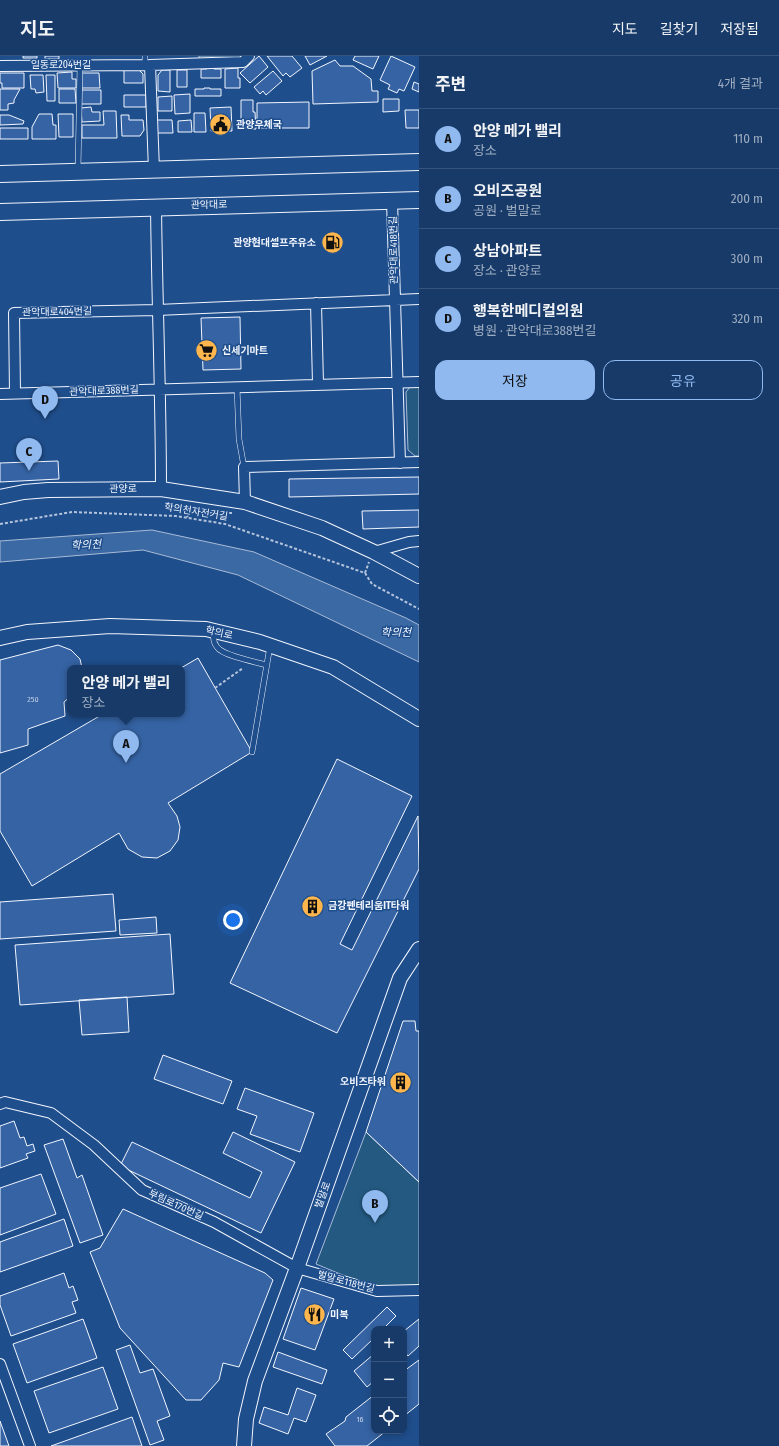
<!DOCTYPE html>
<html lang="ko">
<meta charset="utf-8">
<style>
body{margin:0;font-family:"Fira Sans Condensed","Noto Sans KR",sans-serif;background:#244571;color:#f1f3f6}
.controls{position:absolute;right:12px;bottom:12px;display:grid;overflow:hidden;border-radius:8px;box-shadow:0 2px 6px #0003}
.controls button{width:36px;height:36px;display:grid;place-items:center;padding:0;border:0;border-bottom:1px solid #36547d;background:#173a69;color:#f1f3f6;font:20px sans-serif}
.you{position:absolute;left:233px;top:864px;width:14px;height:14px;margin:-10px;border:3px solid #fff;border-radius:50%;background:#1a73e8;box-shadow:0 0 0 6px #1a73e833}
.badge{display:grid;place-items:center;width:26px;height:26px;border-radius:50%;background:#90b9f0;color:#111;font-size:13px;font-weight:700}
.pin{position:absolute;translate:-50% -33px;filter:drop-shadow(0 1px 2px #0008)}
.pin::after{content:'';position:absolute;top:21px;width:14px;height:12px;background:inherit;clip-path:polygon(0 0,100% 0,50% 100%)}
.popup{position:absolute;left:67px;top:609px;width:118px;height:52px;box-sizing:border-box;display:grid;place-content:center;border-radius:8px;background:#173a69;filter:drop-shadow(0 1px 3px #0005);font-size:13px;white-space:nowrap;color:#9eadc0}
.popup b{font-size:15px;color:#f1f3f6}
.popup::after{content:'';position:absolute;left:50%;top:100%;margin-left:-8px;border:8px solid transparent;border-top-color:#173a69}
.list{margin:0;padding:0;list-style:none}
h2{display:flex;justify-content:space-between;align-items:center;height:52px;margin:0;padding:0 16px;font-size:17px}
h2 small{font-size:13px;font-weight:400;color:#9eadc0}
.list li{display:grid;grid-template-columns:26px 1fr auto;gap:12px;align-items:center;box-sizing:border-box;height:60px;padding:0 16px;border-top:1px solid #36547d}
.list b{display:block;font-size:15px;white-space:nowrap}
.list p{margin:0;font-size:13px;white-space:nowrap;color:#9eadc0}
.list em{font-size:13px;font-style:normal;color:#9eadc0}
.actions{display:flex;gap:8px;padding:12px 16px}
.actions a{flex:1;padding:9px 0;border:1px solid #90b9f0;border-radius:12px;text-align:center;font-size:14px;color:#90b9f0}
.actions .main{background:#90b9f0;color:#111}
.icon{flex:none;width:22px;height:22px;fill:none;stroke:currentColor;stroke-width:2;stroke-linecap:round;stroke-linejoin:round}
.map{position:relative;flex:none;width:419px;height:1390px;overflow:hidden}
header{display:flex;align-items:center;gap:24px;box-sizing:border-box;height:56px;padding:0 20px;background:#173a69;border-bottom:1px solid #36547d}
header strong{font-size:19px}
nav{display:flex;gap:22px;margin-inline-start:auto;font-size:14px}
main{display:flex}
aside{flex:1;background:#173a69}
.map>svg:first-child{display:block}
.green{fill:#245a82;stroke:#a8bbd7}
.water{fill:#3b69a3;stroke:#a8bbd7}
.building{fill:#3563a3;stroke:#f2f6ff}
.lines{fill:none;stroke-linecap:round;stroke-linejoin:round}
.lane-casing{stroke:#f2f6ff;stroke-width:6}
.street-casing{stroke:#f2f6ff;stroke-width:12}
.secondary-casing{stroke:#f2f6ff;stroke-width:16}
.primary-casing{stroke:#f2f6ff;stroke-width:18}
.path{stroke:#b3c4dc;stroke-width:2;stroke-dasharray:3 2;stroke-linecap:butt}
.lane{stroke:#1f4e8c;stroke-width:5}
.street{stroke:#1f4e8c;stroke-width:10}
.secondary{stroke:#1f4e8c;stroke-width:14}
.primary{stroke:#1f4e8c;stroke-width:16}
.labels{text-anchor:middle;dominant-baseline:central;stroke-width:3;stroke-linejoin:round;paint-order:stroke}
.number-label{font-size:8px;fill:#c3d1e8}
.street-label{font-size:10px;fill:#f2f6ff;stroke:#1f4e8c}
.poi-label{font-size:10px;font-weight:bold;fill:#f2f6ff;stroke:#1f4e8c;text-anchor:start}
.water-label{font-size:11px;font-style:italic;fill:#f2f6ff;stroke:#1f4e8c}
</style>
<header>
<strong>지도</strong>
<nav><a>지도</a><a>길찾기</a><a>저장됨</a></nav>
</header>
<main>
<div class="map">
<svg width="419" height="1390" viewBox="0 0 419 1390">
<rect width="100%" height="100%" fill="#1f4e8c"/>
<path class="green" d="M199 0H241L239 2 199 3Z
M410 331H419V400H415L408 394 406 336Z
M366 1076 419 1126V1230L391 1233 367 1229 316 1208Z"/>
<path class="water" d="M152 474 254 496 406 562 419 569V606L238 519 143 494 0 506V485Z"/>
<path class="building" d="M23 0H37V2H23Z
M45 0H59V3H45Z
M259 0 268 11 250 27 240 17Z
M267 0H292L302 12 290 21 286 17 283 20Z
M305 0H327L310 9Z
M355 0H379L373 13 353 4Z
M391 0 415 11 404 35 399 33 397 37 388 33 390 29 380 24Z
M335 4 340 10H353L371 23 372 35H378V46L313 48 312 15Z
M207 11H214V13H221V22H201V13H207Z
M238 12V22H240V32H225V13Z
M124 14H139L143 18V27H124Z
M162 14H170V36L158 35V19Z
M177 14H187V31H177Z
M273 15 282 25 266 39 263 35 260 38 254 31Z
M72 16V23H76V32H58L57 17Z
M0 17H24V32H2V27H0Z
M80 17H99L100 32H80Z
M30 19H43L44 36 36 37 35 33H31Z
M46 19H55V45H47Z
M414 26 419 28V36L412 33Z
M204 32H210V33H221V40H195V33H204Z
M0 33H20L14 44V47L8 48V54H0Z
M59 33H75L76 47H59Z
M81 34H101V48H81Z
M190 38V57L175 58 174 39Z
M124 39H146V51H124Z
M172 40V55H158V41Z
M383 43H399V55L383 56Z
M241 44H253V56H255L256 73H250V72H241Z
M309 46V72H257V47Z
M91 51 92 56H100V65L82 66 81 52Z
M231 51 232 75H211L210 52Z
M405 54H419V72H406Z
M103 55H116L117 82H82V69H104Z
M194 57H205L206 76H194Z
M39 58H52L53 69H56V83H32V71Z
M58 58H73V81H59Z
M0 59H9L24 65 23 68 0 69Z
M121 59H129V64H143L144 74 140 80H122Z
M157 64H172L173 77H157Z
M191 64 192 76H178V65Z
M0 72H28V83H0Z
M240 261 241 313 203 314 201 262Z
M58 405 59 423 0 426V407Z
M419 421V438L289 441V423Z
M419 454V471L363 473 362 455Z
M58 589 71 594 80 603 82 612H70V641L64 646 65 660 28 673V689L0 697V604Z
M198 602 252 696 168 747 177 760 180 771 178 784 170 795 157 802 142 801 128 793 119 777 32 830 0 775V718L103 658H182L181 612Z
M337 703 412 740 340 888 352 894 418 760 419 813 337 977 230 927Z
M113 838 116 875 0 883V846Z
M156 861 157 877 120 879 119 864Z
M170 878 174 938 20 949 15 889Z
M127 941 129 976 82 979 79 944Z
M403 965H415L416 975H419V1126L366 1076Z
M163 999 232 1025 223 1048 154 1023Z
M245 1032 314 1057 300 1096 250 1078 257 1060 237 1053Z
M14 1065 20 1082 24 1081 27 1090 33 1088 35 1095 26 1098 28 1102 0 1112V1070Z
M233 1076 295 1106 261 1177 120 1110 132 1086 250 1142 262 1116 223 1097Z
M63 1083 77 1122 82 1119 103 1179 80 1187 44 1089Z
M41 1118 56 1158 0 1179V1132Z
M123 1153 265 1217 273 1224 239 1311 223 1307 219 1324 201 1344H186L120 1272 90 1196 100 1192Z
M64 1163 73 1190 0 1216V1186Z
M64 1217 69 1232 73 1230 78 1244 72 1246 76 1257 11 1280 0 1249V1240Z
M301 1232 334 1243 315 1294 283 1283Z
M387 1251 396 1260 383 1273H374V1282L352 1303 343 1294Z
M83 1263 97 1302 27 1327 13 1288Z
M419 1263V1290L408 1300 404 1295V1275Z
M130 1289 140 1317 153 1313 170 1360 157 1365 164 1384 150 1389 116 1294Z
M278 1296 327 1314 322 1328 273 1311Z
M374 1298V1325L367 1331 354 1315Z
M419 1304V1348L404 1360V1315Z
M103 1311 118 1353 49 1377 34 1335Z
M297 1332 316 1339 306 1366 294 1362 288 1378 259 1367 264 1351 288 1359Z
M374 1339V1375H386L367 1390H335L326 1378 345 1365 346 1361Z
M132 1361 142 1390H51Z
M0 1365 9 1390H0Z"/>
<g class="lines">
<defs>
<path id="lane" d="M145 0V9
M78 114 80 9
M237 331 239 383 244 411
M214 576C213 581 213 586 217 591 223 600 256 606 267 609
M252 696 270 590"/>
<path id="street" d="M150 9 154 114
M0 10 150 9 243 6 249 0
M392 145 400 407
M156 150C157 244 161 338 161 433
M316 247 318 328
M15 337 14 257 157 254 419 243
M0 338 419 326
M245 446 244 411 419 406
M374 496 409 486 419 485
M0 1048 5 1046 51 1057 94 1089 142 1134 214 1166 297 1212 377 1235 419 1234
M0 1308 30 1390"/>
<path id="secondary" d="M0 441 24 436 48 434 161 433 245 446 322 472 374 496 419 520
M0 582 27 576 110 570 206 573 260 586 333 611 419 663
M244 1390 246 1363 255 1325 297 1212 400 922 419 893"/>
<path id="primary" d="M0 118 419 106
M0 156 419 144"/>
</defs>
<use href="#lane" class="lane-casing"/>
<use href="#street" class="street-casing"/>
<use href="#secondary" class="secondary-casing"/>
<use href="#primary" class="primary-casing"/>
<path class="path" d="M187 461 190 456 232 457
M0 468 72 456 176 460 225 468 365 517 372 528 419 553
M365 517 369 506
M215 632 243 612"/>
<use href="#lane" class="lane"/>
<use href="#street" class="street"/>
<use href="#secondary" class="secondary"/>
<use href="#primary" class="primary"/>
</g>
<defs>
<symbol id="civic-disc" viewBox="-11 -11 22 22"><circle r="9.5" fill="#ffb74d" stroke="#1f4e8c"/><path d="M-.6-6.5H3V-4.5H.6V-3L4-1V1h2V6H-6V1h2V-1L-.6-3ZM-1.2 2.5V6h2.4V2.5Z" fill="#111"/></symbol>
<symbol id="fuel-disc" viewBox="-11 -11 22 22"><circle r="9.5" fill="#ffb74d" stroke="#1f4e8c"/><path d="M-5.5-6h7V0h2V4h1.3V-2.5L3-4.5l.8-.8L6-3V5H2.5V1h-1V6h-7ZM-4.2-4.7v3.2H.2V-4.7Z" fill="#111"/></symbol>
<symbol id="supermarket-disc" viewBox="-11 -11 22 22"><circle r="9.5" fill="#ffb74d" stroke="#1f4e8c"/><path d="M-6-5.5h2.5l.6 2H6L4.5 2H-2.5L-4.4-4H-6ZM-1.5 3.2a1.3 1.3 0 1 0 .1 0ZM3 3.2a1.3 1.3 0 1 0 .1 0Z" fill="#111"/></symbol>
<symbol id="building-disc" viewBox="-11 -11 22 22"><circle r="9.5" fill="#ffb74d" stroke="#1f4e8c"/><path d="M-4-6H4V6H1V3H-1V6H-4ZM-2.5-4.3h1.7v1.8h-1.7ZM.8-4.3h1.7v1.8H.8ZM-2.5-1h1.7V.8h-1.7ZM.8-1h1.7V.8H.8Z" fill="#111"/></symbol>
<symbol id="restaurant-disc" viewBox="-11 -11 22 22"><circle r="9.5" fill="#ffb74d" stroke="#1f4e8c"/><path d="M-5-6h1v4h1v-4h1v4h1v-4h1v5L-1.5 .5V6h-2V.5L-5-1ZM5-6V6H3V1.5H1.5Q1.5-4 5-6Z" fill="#111"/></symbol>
</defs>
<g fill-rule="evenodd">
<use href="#civic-disc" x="208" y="56" width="25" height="25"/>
<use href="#fuel-disc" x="320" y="174" width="25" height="25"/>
<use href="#supermarket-disc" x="194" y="282" width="25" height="25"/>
<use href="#building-disc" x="300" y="838" width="25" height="25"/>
<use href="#building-disc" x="388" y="1014" width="25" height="25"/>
<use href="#restaurant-disc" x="302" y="1246" width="25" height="25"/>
</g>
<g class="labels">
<g class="number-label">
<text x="33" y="643">250</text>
<text x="360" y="1363">16</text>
</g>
<g class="street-label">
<text x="61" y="9">일동로204번길</text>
<text transform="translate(209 149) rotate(-1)">관악대로</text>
<text transform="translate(394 194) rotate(-91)">관악대로418번길</text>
<text transform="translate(57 256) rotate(-1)">관악대로404번길</text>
<text transform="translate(104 335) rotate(-2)">관악대로388번길</text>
<text transform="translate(123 433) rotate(-1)">관양로</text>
<text transform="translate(196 456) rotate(9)">학의천자전거길</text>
<text transform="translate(219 577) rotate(12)">학의로</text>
<text transform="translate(323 1139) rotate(-70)">벌말로</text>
<text transform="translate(176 1149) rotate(24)">부림로170번길</text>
<text transform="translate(346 1226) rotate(15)">벌말로118번길</text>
</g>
<g class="poi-label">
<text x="236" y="69">관양우체국</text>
<text x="316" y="187" text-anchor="end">관양현대셀프주유소</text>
<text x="222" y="295">신세기마트</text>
<text x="328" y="850">금강펜테리움IT타워</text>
<text x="386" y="1026" text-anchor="end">오비즈타워</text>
<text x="330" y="1259">미복</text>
</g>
<g class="water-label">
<text transform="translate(86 489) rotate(-3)">학의천</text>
<text x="396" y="576">학의천</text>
</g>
</g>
</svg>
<div class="controls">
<button>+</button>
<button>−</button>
<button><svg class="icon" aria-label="locate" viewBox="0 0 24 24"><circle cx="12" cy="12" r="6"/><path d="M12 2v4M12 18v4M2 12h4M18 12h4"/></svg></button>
</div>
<div class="you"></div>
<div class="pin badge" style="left:126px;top:707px">A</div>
<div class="popup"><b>안양 메가 밸리</b>장소</div>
<div class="pin badge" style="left:375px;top:1167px">B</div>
<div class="pin badge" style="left:29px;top:415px">C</div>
<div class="pin badge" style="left:45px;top:363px">D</div>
</div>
<aside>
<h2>주변<small>4개 결과</small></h2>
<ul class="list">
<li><span class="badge">A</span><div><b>안양 메가 밸리</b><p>장소</p></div><em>110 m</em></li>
<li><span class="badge">B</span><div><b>오비즈공원</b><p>공원 · 벌말로</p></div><em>200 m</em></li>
<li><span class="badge">C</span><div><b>상남아파트</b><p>장소 · 관양로</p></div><em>300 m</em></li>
<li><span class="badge">D</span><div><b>행복한메디컬의원</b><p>병원 · 관악대로388번길</p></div><em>320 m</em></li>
</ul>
<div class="actions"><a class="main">저장</a><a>공유</a></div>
</aside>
</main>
